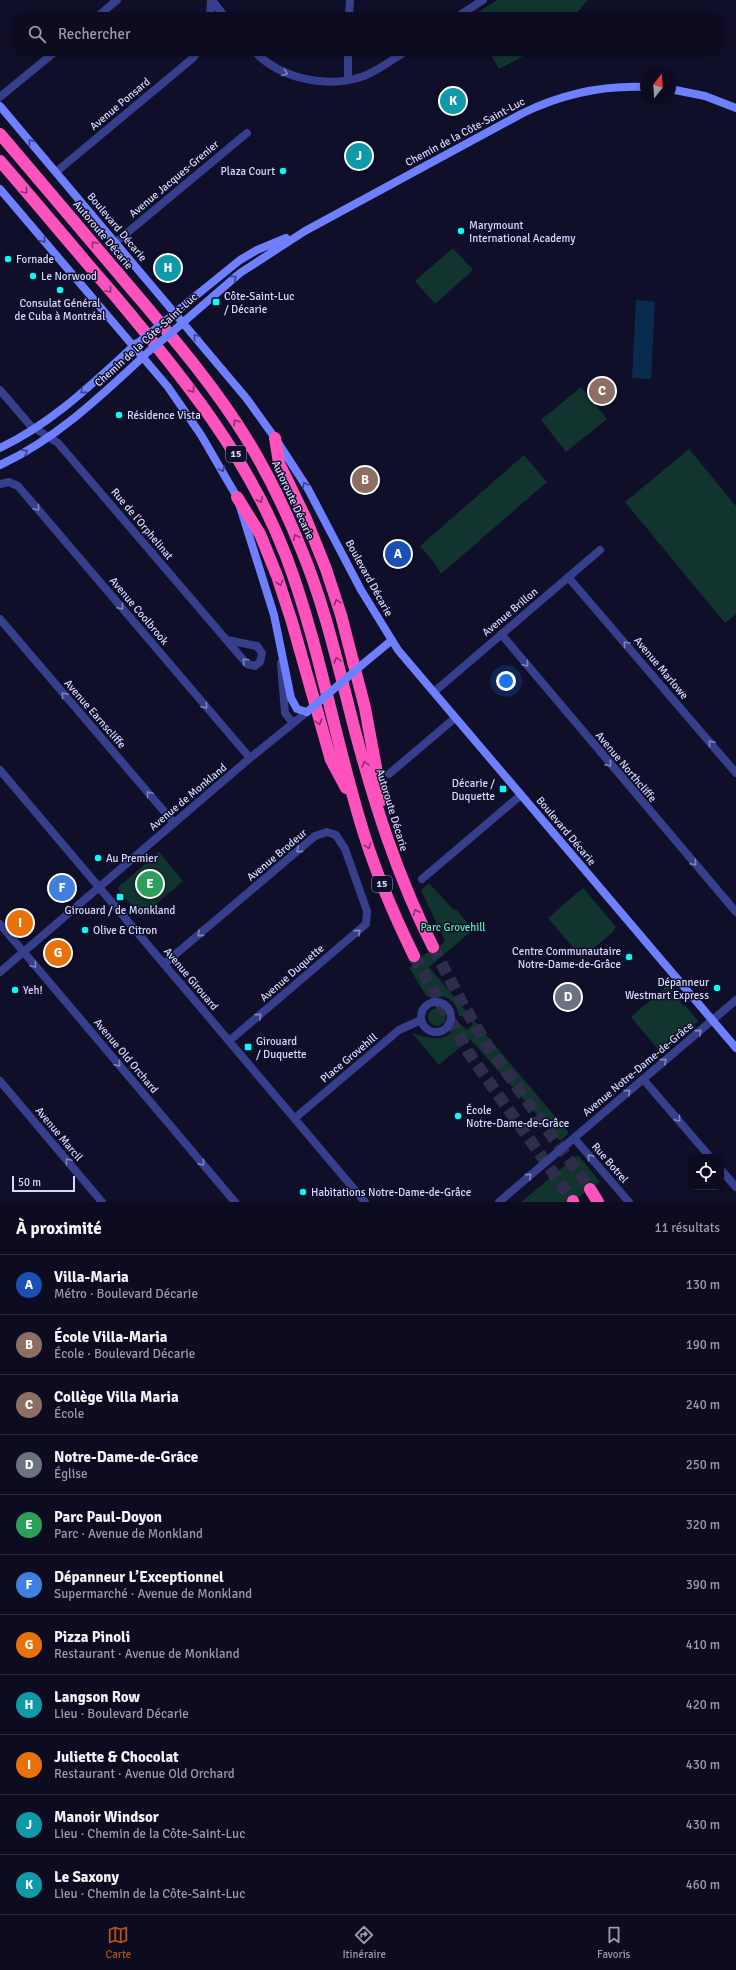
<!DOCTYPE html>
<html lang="fr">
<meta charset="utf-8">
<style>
body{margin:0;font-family:Signika,sans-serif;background:#1a192d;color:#f1f3f6}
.controls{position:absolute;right:12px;bottom:12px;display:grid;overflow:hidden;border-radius:8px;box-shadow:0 1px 3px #0004}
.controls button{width:36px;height:36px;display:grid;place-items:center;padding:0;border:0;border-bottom:1px solid #2c2b3e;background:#0c0b20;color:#f1f3f6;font:20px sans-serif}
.compass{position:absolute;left:640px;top:68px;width:36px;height:36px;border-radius:50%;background:#0c0b20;box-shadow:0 1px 3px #0004;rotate:17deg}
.scale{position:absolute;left:12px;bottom:10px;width:63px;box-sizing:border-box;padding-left:4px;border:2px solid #d7d8ff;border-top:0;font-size:11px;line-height:14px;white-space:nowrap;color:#d7d8ff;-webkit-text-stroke:3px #100f2a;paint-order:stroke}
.you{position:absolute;left:506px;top:681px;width:14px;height:14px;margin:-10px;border:3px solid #fff;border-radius:50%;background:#1a73e8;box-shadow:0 0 0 6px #1a73e833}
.badge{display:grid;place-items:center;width:26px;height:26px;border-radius:50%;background:#b45309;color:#fff;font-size:13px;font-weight:700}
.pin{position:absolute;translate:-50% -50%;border:2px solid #fff;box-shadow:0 1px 4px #0006}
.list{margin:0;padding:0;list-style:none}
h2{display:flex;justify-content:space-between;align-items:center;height:52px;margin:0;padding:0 16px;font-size:17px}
h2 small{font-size:13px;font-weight:400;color:#9a9ba5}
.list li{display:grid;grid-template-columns:26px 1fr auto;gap:12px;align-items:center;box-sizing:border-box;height:60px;padding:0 16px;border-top:1px solid #2c2b3e}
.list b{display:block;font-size:15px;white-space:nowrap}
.list p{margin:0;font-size:13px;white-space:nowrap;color:#9a9ba5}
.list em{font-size:13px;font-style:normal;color:#9a9ba5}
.icon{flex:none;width:22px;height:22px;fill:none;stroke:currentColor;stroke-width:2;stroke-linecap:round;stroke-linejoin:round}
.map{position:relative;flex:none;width:736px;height:1202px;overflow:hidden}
.search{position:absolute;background:#0c0b20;box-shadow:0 1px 3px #0004;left:12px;right:12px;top:12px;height:44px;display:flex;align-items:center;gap:10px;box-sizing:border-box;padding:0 14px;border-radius:16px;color:#9a9ba5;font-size:15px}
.sheet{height:712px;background:#0c0b20}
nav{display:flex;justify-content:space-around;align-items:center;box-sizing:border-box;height:56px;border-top:1px solid #2c2b3e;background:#0c0b20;font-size:11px;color:#9a9ba5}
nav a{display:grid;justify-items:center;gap:2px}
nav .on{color:#b45309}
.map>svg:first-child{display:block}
.green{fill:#11342e}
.water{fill:#092c4e}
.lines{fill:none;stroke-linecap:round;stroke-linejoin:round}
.motorway-tunnel{stroke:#2e2d4a;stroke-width:12;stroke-dasharray:12 6;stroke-linecap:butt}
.minor{stroke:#373f8c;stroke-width:8}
.tertiary{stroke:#373f8c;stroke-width:8}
.secondary{stroke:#6e7fff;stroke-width:8}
.motorway{stroke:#ff52bd;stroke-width:12}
.secondary-bridge{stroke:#6e7fff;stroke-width:8}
.oneway{stroke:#7f84c0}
.oneway2{stroke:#3a418a}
.oneway3{stroke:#883074}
.poi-dot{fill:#03fff6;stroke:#100f2a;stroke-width:1.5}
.labels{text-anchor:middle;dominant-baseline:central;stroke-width:3;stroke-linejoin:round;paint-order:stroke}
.shield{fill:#100f2a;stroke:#9b9cbf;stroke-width:1}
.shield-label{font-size:10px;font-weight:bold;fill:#d7d8ff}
.street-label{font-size:11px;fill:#d7d8ff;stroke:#100f2a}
.poi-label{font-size:11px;fill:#d7d8ff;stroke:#100f2a;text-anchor:start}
.park-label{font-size:11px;fill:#5be8b1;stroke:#100f2a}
</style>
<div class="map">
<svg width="736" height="1202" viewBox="0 0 736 1202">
<rect width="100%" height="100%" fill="#100f2a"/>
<path class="green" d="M497 0H588L573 17H471Z
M489 51H533L499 69Z
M453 248 473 270 435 304 415 281Z
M581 387 607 419 566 452 541 420Z
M689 449 736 506V614L725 623 625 502Z
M524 455 547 482 441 574 434 562 420 546Z
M159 852 183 881 141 917 117 888Z
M429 883 454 910 456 909 473 930 429 967 569 1133 560 1141 470 1039 439 1065 412 1033C431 1039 449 1044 458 1022L467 1030 473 1024 466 1016H459C457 1000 442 991 427 997L409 968 416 963V959L441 945 445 941 421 890Z
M583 888 616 927 613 932 582 958 548 918Z
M668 985 681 1001 680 1003 683 1006 685 1005 698 1021 662 1054 631 1017Z
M428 1017a9 9 0 1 1 18 0a9 9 0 1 1-18 0Z
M578 1155 600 1182 571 1202H521Z"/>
<path class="water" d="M636 300 655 302 651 379 632 378Z"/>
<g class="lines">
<path class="motorway-tunnel" d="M433 947 461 1001 487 1045 590 1189
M414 956 468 1052 573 1201"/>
<path class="minor" d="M212 0 225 17
M97 17 117 0
M210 17 211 0
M349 17 350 0
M457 17 483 0
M254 51C281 79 327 89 364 76 379 70 392 60 406 51
M348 51V79
M0 97 56 51
M56 172 193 58 198 51
M116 242 247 133
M0 390 30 425 58 443 247 664 255 666 260 662 262 653 257 646 227 640
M0 484 9 482 18 486 250 758
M568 577 736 773
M0 619 174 823
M501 634 736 912
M434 692 600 550
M389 774 455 718
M422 879 521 795
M0 924 235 1202
M164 964 315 836 327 832 336 835 345 849 367 911 366 924 229 1041
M421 1017a15 15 0 1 1 30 0a15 15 0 1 1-30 0Z
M643 1079 710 1157
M0 1081 102 1202
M295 1118 399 1030 421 1020
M574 1138 629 1202
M721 1170 736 1187
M499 1202 736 1000"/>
<path class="tertiary" d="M281 663 285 713 293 723
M0 770 365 1202
M0 972 250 758 307 712"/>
<path class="secondary" d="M670 89 705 96 736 108
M0 106 247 399 275 438 308 489 361 590 398 650 736 1048
M0 189 168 387 201 435 237 497 274 615 291 698 297 709 307 712
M172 315 240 260 257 250 286 238
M180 325 240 273 305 231 523 113C562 94 602 85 646 87
M0 448C53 423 94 382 137 343
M0 465C56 439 101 396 145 355
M363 664 392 640"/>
<path class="motorway" d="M0 134C47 189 94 244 140 299 178 344 217 390 248 441 269 476 287 513 302 551 326 609 339 670 355 731 375 806 398 878 433 947
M0 161C39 206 77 252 116 297 183 377 248 457 286 556 320 646 335 742 364 834 377 876 395 917 414 956
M275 438 279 463 306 519 326 569 341 615 365 708 382 800
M237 497 260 534 277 576 292 622 331 760 346 788
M590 1189 598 1202
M573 1201V1202"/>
<path class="secondary-bridge" d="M139 342 170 317
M148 352 178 327
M307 712 363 664"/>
</g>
<defs><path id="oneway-chevron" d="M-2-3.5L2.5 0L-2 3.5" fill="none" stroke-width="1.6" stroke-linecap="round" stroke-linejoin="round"/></defs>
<g class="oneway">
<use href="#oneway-chevron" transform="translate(285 73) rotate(22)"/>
<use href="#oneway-chevron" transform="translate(37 508) rotate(50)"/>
<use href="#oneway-chevron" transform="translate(121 607) rotate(50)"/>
<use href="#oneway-chevron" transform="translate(626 644) rotate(-130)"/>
<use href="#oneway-chevron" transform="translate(245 661) rotate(-137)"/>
<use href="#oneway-chevron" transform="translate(526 664) rotate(50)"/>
<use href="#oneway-chevron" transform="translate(64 695) rotate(-130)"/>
<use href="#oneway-chevron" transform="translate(205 706) rotate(50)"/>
<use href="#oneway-chevron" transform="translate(711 743) rotate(-130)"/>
<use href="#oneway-chevron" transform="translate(609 764) rotate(50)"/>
<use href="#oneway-chevron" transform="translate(149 794) rotate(-131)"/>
<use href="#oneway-chevron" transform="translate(299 850) rotate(140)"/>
<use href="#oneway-chevron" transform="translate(694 863) rotate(49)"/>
<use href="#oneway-chevron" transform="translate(358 932) rotate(-41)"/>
<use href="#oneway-chevron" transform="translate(200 934) rotate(140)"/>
<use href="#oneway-chevron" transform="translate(34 965) rotate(50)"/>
<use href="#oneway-chevron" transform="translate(259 1016) rotate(-41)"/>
<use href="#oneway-chevron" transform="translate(699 1032) rotate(-40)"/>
<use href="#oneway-chevron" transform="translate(664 1061) rotate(-41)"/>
<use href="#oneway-chevron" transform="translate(118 1064) rotate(50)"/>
<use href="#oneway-chevron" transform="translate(628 1092) rotate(-41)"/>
<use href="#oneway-chevron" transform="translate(678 1119) rotate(50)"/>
<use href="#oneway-chevron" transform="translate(590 1157) rotate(-130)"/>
<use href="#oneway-chevron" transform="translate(68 1161) rotate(-130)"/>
<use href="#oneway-chevron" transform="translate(202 1163) rotate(50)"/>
<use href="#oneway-chevron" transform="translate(529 1176) rotate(-41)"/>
</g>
<g class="oneway2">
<use href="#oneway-chevron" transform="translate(31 142) rotate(-130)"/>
<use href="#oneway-chevron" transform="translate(43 240) rotate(50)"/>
<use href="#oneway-chevron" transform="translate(234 278) rotate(-39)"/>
<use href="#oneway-chevron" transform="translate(196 337) rotate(-130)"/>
<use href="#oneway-chevron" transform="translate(83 391) rotate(139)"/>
<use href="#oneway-chevron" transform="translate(25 452) rotate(-29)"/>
<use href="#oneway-chevron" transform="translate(222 469) rotate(60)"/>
<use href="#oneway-chevron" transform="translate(305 485) rotate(-121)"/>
</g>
<g class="oneway3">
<use href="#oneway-chevron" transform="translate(25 191) rotate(50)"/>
<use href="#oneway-chevron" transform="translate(94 244) rotate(-130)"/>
<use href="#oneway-chevron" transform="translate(109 290) rotate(50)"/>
<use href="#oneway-chevron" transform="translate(192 390) rotate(53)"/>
<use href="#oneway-chevron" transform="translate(236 422) rotate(-124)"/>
<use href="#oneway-chevron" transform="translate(260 500) rotate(63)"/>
<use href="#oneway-chevron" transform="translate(296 537) rotate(-114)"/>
<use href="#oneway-chevron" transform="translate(280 583) rotate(71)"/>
<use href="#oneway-chevron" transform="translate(337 602) rotate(-107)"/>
<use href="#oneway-chevron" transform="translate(337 660) rotate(-106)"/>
<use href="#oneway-chevron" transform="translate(319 722) rotate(74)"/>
<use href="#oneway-chevron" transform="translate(365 764) rotate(-106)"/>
<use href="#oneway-chevron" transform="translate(368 846) rotate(72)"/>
<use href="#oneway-chevron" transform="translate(416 912) rotate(-115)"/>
</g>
<g class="poi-dot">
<circle cx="283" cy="171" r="4"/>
<circle cx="461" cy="231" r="4"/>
<circle cx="8" cy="259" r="4"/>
<circle cx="33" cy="276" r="4"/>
<circle cx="60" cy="290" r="4"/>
<rect x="212" y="298" width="8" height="8" rx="2"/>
<circle cx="119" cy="415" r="4"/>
<rect x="499" y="785" width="8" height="8" rx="2"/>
<circle cx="98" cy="858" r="4"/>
<rect x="116" y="893" width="8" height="8" rx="2"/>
<circle cx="85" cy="930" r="4"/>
<circle cx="629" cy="957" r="4"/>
<circle cx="717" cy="988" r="4"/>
<circle cx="15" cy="990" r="4"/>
<rect x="244" y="1043" width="8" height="8" rx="2"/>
<circle cx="458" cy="1116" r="4"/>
<circle cx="303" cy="1192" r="4"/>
</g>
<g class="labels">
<g class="shield">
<rect x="226" y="446" width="20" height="16" rx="3"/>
<rect x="372" y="876" width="20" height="16" rx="3"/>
</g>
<g class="shield-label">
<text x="236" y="454">15</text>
<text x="382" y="884">15</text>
</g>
<g class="street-label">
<text transform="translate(120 104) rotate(-40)">Avenue Ponsard</text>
<text transform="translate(465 132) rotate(-28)">Chemin de la Côte-Saint-Luc</text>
<text transform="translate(174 179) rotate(-40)">Avenue Jacques-Grenier</text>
<text transform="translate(117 227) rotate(50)">Boulevard Décarie</text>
<text transform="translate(103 235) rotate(50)">Autoroute Décarie</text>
<text transform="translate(146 340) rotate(-42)">Chemin de la Côte-Saint-Luc</text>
<text transform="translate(293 500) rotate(65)">Autoroute Décarie</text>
<text transform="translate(142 524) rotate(50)">Rue de l'Orphelinat</text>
<text transform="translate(369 578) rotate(61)">Boulevard Décarie</text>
<text transform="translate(139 611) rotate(50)">Avenue Coolbrook</text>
<text transform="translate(510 612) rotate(-40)">Avenue Brillon</text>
<text transform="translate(661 668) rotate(50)">Avenue Marlowe</text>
<text transform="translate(95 714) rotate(49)">Avenue Earnscliffe</text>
<text transform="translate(626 767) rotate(50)">Avenue Northcliffe</text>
<text transform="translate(188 797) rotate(-40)">Avenue de Monkland</text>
<text transform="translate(392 810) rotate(73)">Autoroute Décarie</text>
<text transform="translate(566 831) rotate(50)">Boulevard Décarie</text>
<text transform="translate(277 855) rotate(-40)">Avenue Brodeur</text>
<text transform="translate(292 973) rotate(-41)">Avenue Duquette</text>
<text transform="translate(191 979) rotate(50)">Avenue Girouard</text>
<text transform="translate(126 1056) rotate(50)">Avenue Old Orchard</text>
<text transform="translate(349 1058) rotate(-40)">Place Grovehill</text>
<text transform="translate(638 1069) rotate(-40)">Avenue Notre-Dame-de-Grâce</text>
<text transform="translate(59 1134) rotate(50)">Avenue Marcil</text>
<text transform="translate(610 1163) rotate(49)">Rue Botrel</text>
</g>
<g class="poi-label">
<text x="275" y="171" text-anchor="end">Plaza Court</text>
<text x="469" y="225">Marymount<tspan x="469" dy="13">International Academy</tspan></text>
<text x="16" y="259">Fornade</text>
<text x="41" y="276">Le Norwood</text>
<text x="224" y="296">Côte-Saint-Luc<tspan x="224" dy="13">/ Décarie</tspan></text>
<text x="60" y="303" text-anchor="middle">Consulat Général<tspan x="60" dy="13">de Cuba à Montréal</tspan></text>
<text x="127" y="415">Résidence Vista</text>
<text x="495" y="783" text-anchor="end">Décarie /<tspan x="495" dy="13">Duquette</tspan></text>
<text x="106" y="858">Au Premier</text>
<text x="120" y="910" text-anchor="middle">Girouard / de Monkland</text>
<text x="93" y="930">Olive &amp; Citron</text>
<text x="621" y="951" text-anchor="end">Centre Communautaire<tspan x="621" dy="13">Notre-Dame-de-Grâce</tspan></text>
<text x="709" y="982" text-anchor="end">Dépanneur<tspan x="709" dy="13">Westmart Express</tspan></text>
<text x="23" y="990">Yeh!</text>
<text x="256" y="1041">Girouard<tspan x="256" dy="13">/ Duquette</tspan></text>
<text x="466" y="1110">École<tspan x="466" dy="13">Notre-Dame-de-Grâce</tspan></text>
<text x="311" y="1192">Habitations Notre-Dame-de-Grâce</text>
</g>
<g class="park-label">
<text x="453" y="927">Parc Grovehill</text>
</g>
</g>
</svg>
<div class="controls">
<button><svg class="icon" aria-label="locate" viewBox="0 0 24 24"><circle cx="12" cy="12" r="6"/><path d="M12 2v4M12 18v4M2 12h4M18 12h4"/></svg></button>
</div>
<svg class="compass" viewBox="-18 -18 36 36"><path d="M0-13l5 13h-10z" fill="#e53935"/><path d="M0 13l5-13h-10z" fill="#9a9ba5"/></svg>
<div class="scale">50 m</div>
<div class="you"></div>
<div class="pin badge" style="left:398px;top:554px;background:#1a4fb4">A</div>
<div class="pin badge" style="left:365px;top:480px;background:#8d6e63">B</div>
<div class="pin badge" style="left:602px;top:391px;background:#8d6e63">C</div>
<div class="pin badge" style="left:568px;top:997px;background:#6b7280">D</div>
<div class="pin badge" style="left:150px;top:884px;background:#2e9e5b">E</div>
<div class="pin badge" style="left:62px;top:888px;background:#3f7fe0">F</div>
<div class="pin badge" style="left:58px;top:953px;background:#e8710a">G</div>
<div class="pin badge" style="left:168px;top:268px;background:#0f9aa8">H</div>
<div class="pin badge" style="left:20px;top:923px;background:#e8710a">I</div>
<div class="pin badge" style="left:359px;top:156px;background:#0f9aa8">J</div>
<div class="pin badge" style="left:453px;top:101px;background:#0f9aa8">K</div>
<div class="search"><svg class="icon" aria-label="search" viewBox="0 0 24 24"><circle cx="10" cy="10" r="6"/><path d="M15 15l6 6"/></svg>Rechercher</div>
</div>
<section class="sheet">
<h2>À proximité<small>11 résultats</small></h2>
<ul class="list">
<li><span class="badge" style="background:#1a4fb4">A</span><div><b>Villa-Maria</b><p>Métro · Boulevard Décarie</p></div><em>130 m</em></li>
<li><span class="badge" style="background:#8d6e63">B</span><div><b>École Villa-Maria</b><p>École · Boulevard Décarie</p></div><em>190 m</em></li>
<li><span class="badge" style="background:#8d6e63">C</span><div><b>Collège Villa Maria</b><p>École</p></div><em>240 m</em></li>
<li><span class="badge" style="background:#6b7280">D</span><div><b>Notre-Dame-de-Grâce</b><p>Église</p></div><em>250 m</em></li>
<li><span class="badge" style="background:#2e9e5b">E</span><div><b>Parc Paul-Doyon</b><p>Parc · Avenue de Monkland</p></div><em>320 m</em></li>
<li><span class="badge" style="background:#3f7fe0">F</span><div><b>Dépanneur L’Exceptionnel</b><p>Supermarché · Avenue de Monkland</p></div><em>390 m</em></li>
<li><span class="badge" style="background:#e8710a">G</span><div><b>Pizza Pinoli</b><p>Restaurant · Avenue de Monkland</p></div><em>410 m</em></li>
<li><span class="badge" style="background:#0f9aa8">H</span><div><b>Langson Row</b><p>Lieu · Boulevard Décarie</p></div><em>420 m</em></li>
<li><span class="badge" style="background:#e8710a">I</span><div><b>Juliette &amp; Chocolat</b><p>Restaurant · Avenue Old Orchard</p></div><em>430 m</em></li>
<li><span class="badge" style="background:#0f9aa8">J</span><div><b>Manoir Windsor</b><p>Lieu · Chemin de la Côte-Saint-Luc</p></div><em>430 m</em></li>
<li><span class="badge" style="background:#0f9aa8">K</span><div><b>Le Saxony</b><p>Lieu · Chemin de la Côte-Saint-Luc</p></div><em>460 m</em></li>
</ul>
</section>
<nav>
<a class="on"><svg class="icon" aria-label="map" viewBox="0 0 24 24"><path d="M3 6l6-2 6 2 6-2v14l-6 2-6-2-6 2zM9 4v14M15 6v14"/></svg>Carte</a>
<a><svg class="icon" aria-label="directions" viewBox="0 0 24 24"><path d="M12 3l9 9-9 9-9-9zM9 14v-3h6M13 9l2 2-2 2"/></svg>Itinéraire</a>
<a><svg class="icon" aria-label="saved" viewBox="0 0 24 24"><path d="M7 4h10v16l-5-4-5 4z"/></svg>Favoris</a>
</nav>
